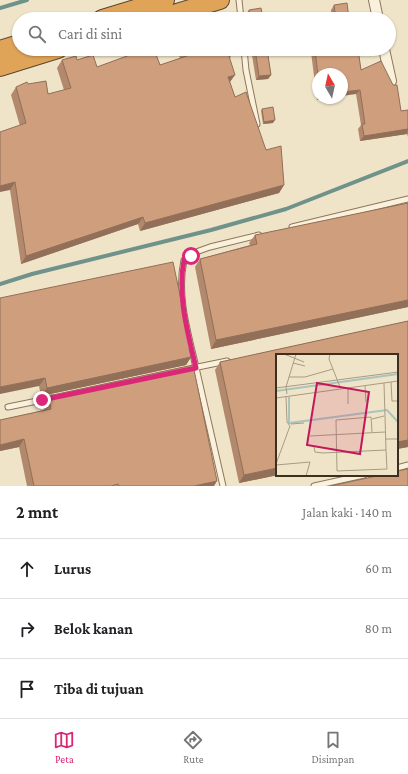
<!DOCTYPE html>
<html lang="id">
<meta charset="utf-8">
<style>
body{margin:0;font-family:"Crimson Pro",serif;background:#f2f2f2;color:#202124}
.compass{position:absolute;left:312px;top:68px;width:36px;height:36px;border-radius:50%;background:#fff;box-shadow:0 1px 3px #0004;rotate:351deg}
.stop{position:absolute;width:12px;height:12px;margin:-9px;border:3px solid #db2777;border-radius:50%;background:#fff}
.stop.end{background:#db2777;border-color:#fff;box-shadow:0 1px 4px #0008}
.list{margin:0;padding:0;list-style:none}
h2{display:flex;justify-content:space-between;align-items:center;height:52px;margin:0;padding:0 16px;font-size:17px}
h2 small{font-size:13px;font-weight:400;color:#757577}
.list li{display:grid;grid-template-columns:26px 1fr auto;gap:12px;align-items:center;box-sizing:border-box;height:60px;padding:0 16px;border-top:1px solid #e0e0e0}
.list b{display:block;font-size:15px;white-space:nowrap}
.list em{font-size:13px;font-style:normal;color:#757577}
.icon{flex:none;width:22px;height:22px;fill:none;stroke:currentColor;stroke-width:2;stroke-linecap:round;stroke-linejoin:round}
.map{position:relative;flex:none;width:408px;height:486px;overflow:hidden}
.search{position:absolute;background:#fff;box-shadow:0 1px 3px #0004;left:12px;right:12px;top:12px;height:44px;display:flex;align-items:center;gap:10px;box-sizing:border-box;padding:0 14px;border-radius:22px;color:#757577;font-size:15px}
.sheet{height:232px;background:#fff}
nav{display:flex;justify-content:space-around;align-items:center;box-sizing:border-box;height:56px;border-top:1px solid #e0e0e0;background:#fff;font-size:11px;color:#757577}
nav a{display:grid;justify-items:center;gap:2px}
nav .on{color:#db2777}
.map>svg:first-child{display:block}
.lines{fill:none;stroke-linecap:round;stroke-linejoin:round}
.stream{stroke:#6f938a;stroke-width:4}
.lane-casing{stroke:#8d765c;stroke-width:7}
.street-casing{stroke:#8d765c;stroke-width:12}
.highway-casing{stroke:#5b4430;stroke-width:20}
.lane{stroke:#faf1dc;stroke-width:5}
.street{stroke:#faf1dc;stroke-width:10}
.highway{stroke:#e0a458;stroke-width:18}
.wall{fill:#b2896c}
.shaded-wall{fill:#916f58}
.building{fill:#cf9f7d;stroke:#916f58}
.route{stroke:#db2777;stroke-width:5}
.inset-river{fill:none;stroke:#a9c4bc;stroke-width:2}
.inset-road{fill:none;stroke:#a89b85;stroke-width:1}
.view{fill:#c2185b;fill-opacity:0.15;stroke:#c2185b;stroke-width:2}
.inset-edge{fill:none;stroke:#3d2e20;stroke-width:2}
</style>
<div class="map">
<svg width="408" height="486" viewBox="0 0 408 486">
<rect width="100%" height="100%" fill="#f0e4c8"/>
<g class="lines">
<path class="stream" d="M0 8 27 0
M0 284 32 274 211 230 286 209 408 161"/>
<defs>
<path id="lane" d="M239 0 241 19
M244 49 246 70 257 124
M292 227 408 199
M193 368 227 361
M8 407 52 398
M397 468 408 465
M223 486C214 448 206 410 197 372 189 335 176 298 184 260L196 252 210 247 259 235
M314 486 364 475"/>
<path id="street" d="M374 0 378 19
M384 49 391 81"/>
<path id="highway" d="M102 19 165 0
M157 19 220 0
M0 50 19 44
M0 67 58 49"/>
</defs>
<use href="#lane" class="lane-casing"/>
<use href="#street" class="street-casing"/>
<use href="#highway" class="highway-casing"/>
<use href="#lane" class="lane"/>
<use href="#street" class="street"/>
<use href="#highway" class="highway"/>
</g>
<path class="wall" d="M334 5 349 19H317L320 14 331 12V10Z
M249 10 263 19H247L246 14Z
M135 49H154L160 65 180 58 176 49H231L232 54 230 58V82L235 97 266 150 284 185 279 193 140 231 138 224 21 264 10 190 20 126 11 95 16 87 28 84 48 94 64 90 57 68 62 60H77L97 67 131 55Z
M251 49H267L271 75 268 79 256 80Z
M313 49H358L361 70 401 111 408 110V137L407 134 360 141 358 129 361 125 356 94 318 74V98H329L317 100 311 52Z
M262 109 273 123 263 124 261 111Z
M408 203V307L211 349 195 267 200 259 250 245 249 243 255 235Z
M0 298 191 347 190 349 191 357 186 365 41 396 39 386Z
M408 321V447L397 449V355H277V475H278L239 483 215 370 220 362Z
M48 396 214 486H27L19 447 0 451V420L44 410 43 404Z"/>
<path class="shaded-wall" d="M235 75 230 82 223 84 228 77Z
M271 75 268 79 256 80 259 76Z
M360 90 356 94 342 96V92Z
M318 98H329L317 100Z
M275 120 273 123 263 124 264 122Z
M408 129 407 134 360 141 364 136Z
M15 182 10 190 0 192V186Z
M284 185 279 193 140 231 145 223Z
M143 217 138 224 21 264 26 256Z
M408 300V307L211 349 216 340Z
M191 357 186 365 41 396 47 388Z
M45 378 39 386 0 394V387Z
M24 439 19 447 0 451V445Z
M408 440V447L397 449V442Z
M277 468V475H278L239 483 244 475Z
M217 481 214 486H194Z"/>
<path class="building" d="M347 3 349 19H321L320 14 335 12 334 5Z
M261 8 263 19H250L249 10Z
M295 16V19H270Z
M137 49H154L160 65 187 56 184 49H231L232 54 229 56 235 75 228 77 235 97 246 92 266 150 281 146 284 185 145 223 143 217 26 256 15 182 0 186V132L26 123 16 87 27 82 28 84 46 81 48 94 71 88 62 60 76 56 77 60 93 55 97 67 138 52Z
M255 49H267L271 75 259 76Z
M315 49H358L361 70 381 61 393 85H397L401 111 408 110V129L364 136 362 124H365L360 90 342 92V74H318V76Z
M273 107 275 120 264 122 262 109Z
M408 203V300L216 340 200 259 257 244 255 235Z
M173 262 191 347 189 348 191 357 47 388 45 378 0 387V298Z
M408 321V440L397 442V355H277V468L244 475 220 362Z
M193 365 217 481 194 486H119L118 484 111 486H34L24 439 0 445V420L51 409 48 396Z
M408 469V486H331L381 475H397V471Z"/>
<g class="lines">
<path class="route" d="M42 400 196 368C188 333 177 296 184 260L191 256"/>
</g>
<g transform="translate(276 354)">
<rect width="122" height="122" fill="#f0e4c8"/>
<path class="inset-river" d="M0 37 122 20M13 43V69L111 56 122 68"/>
<path class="inset-road" d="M8 0 28 8M54 0 53 5 64 33M17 9 29 12M13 23H29L57 15M115 28 116 47H122M89 32 90 48M0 34 122 18M11 40 10 33 20 0M0 44 122 27M72 50V34M96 65 108 62M15 70 28 69M96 78 95 63 60 66 61 117 111 115 110 96M34 82 109 78M109 85H122M38 93 39 98 47 99 110 96 108 29M0 110 14 72 11 68 10 43M0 111 34 108 30 122"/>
<path class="view" d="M41 29 93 38 84 100 31 91Z"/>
<rect width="122" height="122" class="inset-edge"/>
</g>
</svg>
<svg class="compass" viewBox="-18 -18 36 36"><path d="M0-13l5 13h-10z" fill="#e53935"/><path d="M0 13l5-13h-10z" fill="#757577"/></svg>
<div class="stop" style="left:191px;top:256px"></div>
<div class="stop end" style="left:42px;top:400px"></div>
<div class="search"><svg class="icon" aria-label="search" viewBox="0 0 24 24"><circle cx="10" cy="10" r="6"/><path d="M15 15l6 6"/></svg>Cari di sini</div>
</div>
<section class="sheet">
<h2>2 mnt<small>Jalan kaki · 140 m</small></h2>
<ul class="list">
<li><svg class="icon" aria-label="ahead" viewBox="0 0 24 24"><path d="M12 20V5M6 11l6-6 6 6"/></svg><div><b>Lurus</b></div><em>60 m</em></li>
<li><svg class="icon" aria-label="right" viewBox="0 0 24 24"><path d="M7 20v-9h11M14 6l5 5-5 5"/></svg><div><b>Belok kanan</b></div><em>80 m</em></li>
<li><svg class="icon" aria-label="arrive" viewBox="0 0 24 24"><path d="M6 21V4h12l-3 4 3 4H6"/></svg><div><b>Tiba di tujuan</b></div></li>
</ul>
</section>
<nav>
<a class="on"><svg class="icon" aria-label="map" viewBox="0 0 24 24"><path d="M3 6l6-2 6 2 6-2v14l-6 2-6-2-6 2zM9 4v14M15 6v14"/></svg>Peta</a>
<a><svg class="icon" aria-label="directions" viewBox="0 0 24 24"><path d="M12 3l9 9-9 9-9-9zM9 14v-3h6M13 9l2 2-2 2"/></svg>Rute</a>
<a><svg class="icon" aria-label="saved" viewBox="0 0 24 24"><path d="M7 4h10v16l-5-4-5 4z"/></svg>Disimpan</a>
</nav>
